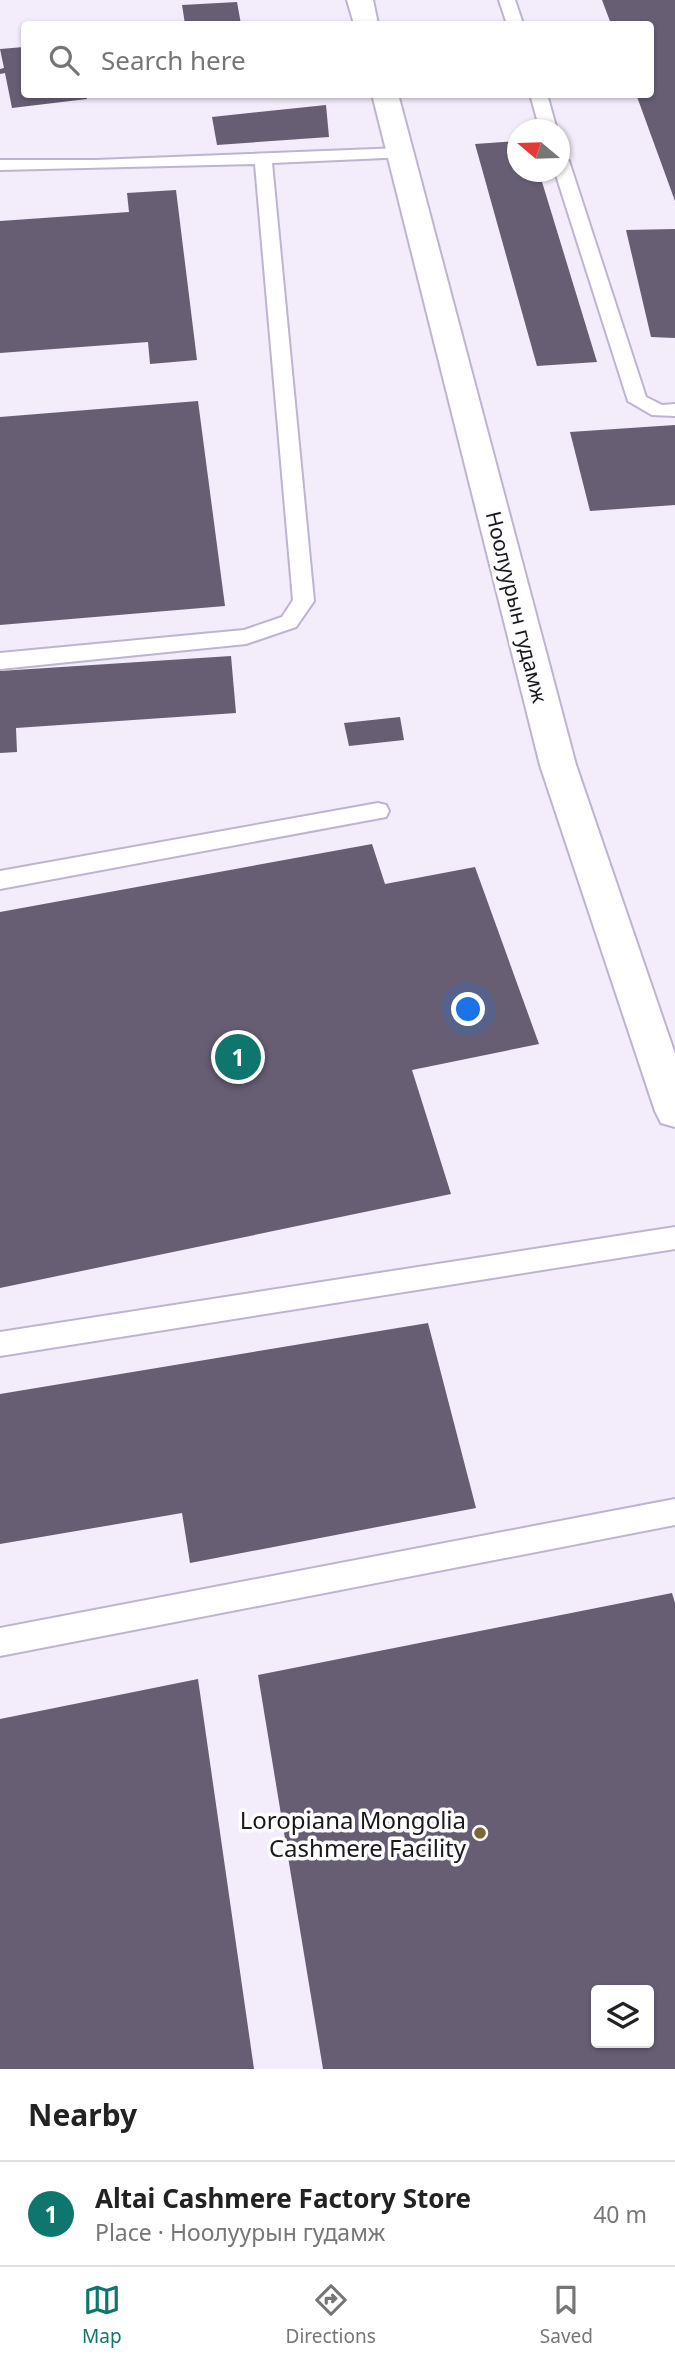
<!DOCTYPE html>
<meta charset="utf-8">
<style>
body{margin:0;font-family:"Noto Sans",sans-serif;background:#f6f6f6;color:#222}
.controls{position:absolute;right:21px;bottom:21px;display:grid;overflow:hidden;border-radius:7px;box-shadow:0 2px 5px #0004}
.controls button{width:63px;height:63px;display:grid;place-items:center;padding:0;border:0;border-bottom:2px solid #e0e0e0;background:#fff;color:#222;font:35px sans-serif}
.compass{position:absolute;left:507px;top:119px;width:63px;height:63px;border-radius:50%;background:#fff;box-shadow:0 2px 5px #0004;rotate:289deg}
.you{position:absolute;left:469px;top:1010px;width:24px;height:24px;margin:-18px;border:5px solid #fff;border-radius:50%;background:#1a73e8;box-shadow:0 0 0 10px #1a73e833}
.badge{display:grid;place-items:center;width:46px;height:46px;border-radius:50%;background:#0f766e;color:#fff;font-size:23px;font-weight:700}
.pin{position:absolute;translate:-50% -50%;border:4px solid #fff;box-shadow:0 2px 7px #0006}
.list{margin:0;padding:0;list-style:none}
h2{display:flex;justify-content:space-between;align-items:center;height:91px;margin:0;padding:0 28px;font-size:30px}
h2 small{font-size:23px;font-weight:400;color:#767676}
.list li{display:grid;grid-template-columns:46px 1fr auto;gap:21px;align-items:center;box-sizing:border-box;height:105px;padding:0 28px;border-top:2px solid #e0e0e0}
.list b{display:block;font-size:26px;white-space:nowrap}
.list p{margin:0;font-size:23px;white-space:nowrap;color:#767676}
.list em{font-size:23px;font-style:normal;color:#767676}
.icon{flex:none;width:38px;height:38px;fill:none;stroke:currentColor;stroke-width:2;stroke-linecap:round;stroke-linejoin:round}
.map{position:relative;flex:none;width:675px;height:2069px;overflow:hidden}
.search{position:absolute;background:#fff;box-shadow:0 2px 5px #0004;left:21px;right:21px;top:21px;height:77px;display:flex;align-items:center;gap:18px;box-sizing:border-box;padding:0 24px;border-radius:7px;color:#767676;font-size:26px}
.sheet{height:196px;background:#fff}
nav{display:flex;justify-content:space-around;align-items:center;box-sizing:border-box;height:98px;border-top:2px solid #e0e0e0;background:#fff;font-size:19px;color:#767676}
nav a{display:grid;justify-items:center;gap:4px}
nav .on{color:#0f766e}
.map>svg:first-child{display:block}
.building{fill:#675e74;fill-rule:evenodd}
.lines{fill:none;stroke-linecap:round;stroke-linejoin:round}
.service-casing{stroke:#bfb4cd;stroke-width:4}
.tertiary-casing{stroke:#bfb4cd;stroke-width:4}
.service{fill:#fff;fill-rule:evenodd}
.tertiary{fill:#fff;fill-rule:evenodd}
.poi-dot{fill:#786836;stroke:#fcfdfc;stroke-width:2.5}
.labels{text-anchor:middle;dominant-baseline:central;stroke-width:7;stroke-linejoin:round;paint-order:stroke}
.street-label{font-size:21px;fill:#1a171f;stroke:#fcfdfc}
.near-poi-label{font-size:24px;fill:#1a171f;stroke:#fcfdfc;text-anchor:end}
</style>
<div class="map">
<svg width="675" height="2069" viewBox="0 0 675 2069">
<rect width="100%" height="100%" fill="#f2ecfb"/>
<path class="building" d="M602 0H675V201L636 94H650V24H611Z
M237 2 241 24H185L182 5Z
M24 47V94H86L87 99 12 108 5 73 0 74V69L4 68 0 49Z
M326 105 329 137 217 145 212 117Z
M518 141V172H539L597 362 537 366 475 144Z
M176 190 197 360 150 364 148 342 0 353V221L129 212 127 193Z
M675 229V338L651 337 626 230Z
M198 401 225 606 0 625V417Z
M675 425V505L590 511 570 432Z
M231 656 236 713 16 728 17 752 0 753V671Z
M400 717 404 740 349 746 344 723Z
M372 844 385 884 475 867 539 1044 412 1070 451 1194 0 1288V912Z
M428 1323 476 1508 190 1563 182 1513 0 1544V1394Z
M672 1593 675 1603V2069H323L258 1675ZM596 1990H649V2043H596Z
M198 1679 254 2069H0V1719Z"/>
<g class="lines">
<defs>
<path id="service" d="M499 0H515L523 24H507Z
M530 94H547L557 130H540Z
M401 148 410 153 407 157 272 163 314 601 296 627 246 644 0 669V653L244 630 282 617 293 600 255 164 0 170V160H96Z
M560 156 569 161 646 397 662 405 675 404V416L652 415 628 401 555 172H560Z
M378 803 386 805 389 811 386 817 0 889V871Z
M675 1227V1249L0 1356V1332Z
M675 1499V1525L0 1656V1628Z"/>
<path id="tertiary" d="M347 0H373L378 24H354Z
M372 94H398L576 765 675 1054V1127L661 1123 655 1111 540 765Z"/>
</defs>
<use href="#service" class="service-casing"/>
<use href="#tertiary" class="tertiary-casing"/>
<use href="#service" class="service"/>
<use href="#tertiary" class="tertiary"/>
</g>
<circle class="poi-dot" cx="480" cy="1833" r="7"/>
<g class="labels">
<g class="street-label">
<text transform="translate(517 607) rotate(76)">Ноолуурын гудамж</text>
</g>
<g class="near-poi-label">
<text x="466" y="1819">Loropiana Mongolia<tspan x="466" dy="28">Cashmere Facility</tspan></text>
</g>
</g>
</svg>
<div class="controls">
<button><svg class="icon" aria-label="layers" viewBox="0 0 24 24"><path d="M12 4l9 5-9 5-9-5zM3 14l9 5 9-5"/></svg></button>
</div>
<svg class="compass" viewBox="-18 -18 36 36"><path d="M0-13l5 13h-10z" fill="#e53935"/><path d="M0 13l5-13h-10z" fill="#767676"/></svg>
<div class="you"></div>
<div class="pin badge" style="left:238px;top:1057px">1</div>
<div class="search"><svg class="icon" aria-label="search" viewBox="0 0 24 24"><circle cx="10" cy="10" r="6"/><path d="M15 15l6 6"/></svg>Search here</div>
</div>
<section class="sheet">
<h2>Nearby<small></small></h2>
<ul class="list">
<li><span class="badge">1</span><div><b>Altai Cashmere Factory Store</b><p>Place · Ноолуурын гудамж</p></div><em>40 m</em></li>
</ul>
</section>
<nav>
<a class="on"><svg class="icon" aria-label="map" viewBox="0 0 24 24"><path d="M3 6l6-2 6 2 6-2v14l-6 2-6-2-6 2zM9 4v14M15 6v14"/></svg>Map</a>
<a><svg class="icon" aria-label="directions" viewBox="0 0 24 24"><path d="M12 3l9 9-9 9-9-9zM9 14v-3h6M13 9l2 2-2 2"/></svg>Directions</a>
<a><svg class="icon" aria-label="saved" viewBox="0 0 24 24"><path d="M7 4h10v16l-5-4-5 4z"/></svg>Saved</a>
</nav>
